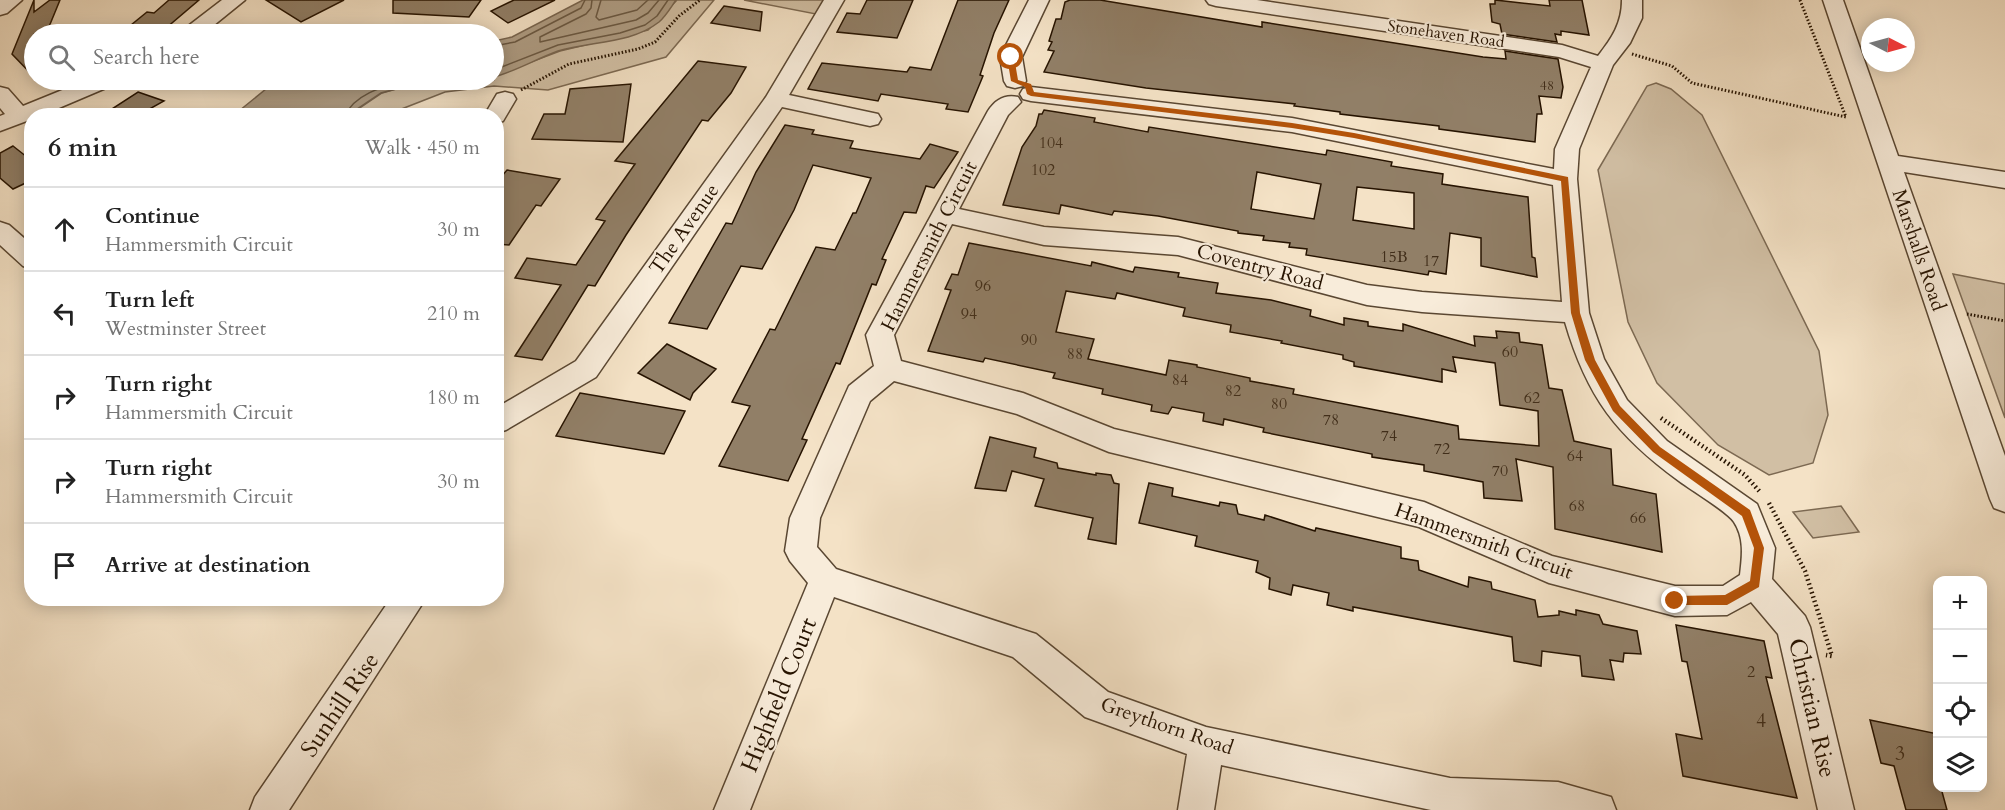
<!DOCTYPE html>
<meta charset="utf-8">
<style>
body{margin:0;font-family:Cardo,serif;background:#f2f2f2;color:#222}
.controls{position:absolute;right:18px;bottom:18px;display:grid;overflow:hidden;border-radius:12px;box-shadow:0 3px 15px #0003}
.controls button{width:54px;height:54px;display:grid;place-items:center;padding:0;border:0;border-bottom:2px solid #e0e0e0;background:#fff;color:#222;font:30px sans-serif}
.compass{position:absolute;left:1861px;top:18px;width:54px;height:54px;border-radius:50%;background:#fff;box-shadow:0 3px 15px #0003;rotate:96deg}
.stop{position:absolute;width:18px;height:18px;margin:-14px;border:4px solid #b45309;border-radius:50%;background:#fff}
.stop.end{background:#b45309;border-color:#fff;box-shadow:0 2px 6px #0008}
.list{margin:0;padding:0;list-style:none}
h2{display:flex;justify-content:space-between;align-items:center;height:78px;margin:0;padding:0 24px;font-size:26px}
h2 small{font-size:20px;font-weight:400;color:#767676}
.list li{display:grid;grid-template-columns:39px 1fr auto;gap:18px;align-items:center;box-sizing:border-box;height:84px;padding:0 24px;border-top:2px solid #e0e0e0}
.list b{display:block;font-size:22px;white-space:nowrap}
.list p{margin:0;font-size:20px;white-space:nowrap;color:#767676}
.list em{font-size:20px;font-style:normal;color:#767676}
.icon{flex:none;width:33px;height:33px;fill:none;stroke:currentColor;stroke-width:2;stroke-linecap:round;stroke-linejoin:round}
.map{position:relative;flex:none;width:2005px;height:810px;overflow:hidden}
.search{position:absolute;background:#fff;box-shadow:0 3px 15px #0003;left:24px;top:24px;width:480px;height:66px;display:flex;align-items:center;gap:15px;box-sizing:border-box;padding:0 21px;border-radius:33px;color:#767676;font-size:22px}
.panel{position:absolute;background:#fff;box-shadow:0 3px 15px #0003;left:24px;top:108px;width:480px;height:498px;border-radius:24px}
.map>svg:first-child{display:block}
.green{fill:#d1bfa4;stroke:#7c6952;stroke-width:1.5}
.water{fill:#ae9c83;stroke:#78654f;stroke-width:1.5}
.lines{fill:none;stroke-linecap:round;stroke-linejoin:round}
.shore{stroke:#6a5842;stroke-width:1.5}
.building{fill:#917f67;stroke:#261300;stroke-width:1.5;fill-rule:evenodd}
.minor-casing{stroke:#5a4732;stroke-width:3}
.path-far1{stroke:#261300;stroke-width:3;stroke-dasharray:1.5 2;stroke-linecap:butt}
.path{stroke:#261300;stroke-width:4.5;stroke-dasharray:1.5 3;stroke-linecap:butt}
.minor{fill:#f8ecda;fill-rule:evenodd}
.route{fill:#b45309}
.labels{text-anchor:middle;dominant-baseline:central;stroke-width:4.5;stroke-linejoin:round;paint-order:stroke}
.far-number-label{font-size:14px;fill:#412e1a}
.far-street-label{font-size:16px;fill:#261300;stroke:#f8ecda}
.number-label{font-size:16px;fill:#412e1a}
.street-label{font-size:20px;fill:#261300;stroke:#f8ecda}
.near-number-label{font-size:20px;fill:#412e1a}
.near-street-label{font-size:24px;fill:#261300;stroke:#f8ecda}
</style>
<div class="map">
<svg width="2005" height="810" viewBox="0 0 2005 810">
<rect width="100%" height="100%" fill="#f4e2c6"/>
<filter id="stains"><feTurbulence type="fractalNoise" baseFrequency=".00333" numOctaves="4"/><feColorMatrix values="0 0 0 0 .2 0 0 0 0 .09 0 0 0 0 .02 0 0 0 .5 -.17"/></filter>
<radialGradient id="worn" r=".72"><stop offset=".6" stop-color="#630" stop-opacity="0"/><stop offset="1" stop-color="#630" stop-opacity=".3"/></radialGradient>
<path class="green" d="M677 0H714L666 57 548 90 494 86 445 92 399 110 393 115 348 116 382 93 414 84 494 80V76L560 51 648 30Z
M744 0H830L821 15Z
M1656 83 1671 89 1702 115 1819 351 1828 415 1813 463 1769 475 1718 445 1657 383 1628 322 1598 170 1647 86Z
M1953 274 2005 284V418Z
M1841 506 1859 532 1813 538 1793 512Z"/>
<path class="water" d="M583 0H676C671 7 666 16 659 22 631 44 591 41 558 51 536 59 516 71 494 77V41L512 37Z
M277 80H481L447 84H414L381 93 348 115H234Z"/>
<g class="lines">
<path class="shore" d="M592 0 591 8 586 14 540 37V42L636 20 648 13 659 0
M601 0 596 17 599 20 637 10 648 0
M494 46 515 42 581 8 585 0
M494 70 558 45 620 33 645 25 657 16 668 0
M345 116C354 94 385 86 406 80"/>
</g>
<path class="building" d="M34 0V12L50 0H60L46 34H34V77L12 54Z
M169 0H199L159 34H120L147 12 154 13Z
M266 0H344L301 22Z
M393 0H481L469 17 393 13Z
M514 0H555L508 23 491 11Z
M867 0H913L897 38 837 32 847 13 860 14Z
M958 0H1009L994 33 980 75 983 76 968 112 946 109 948 104 881 94 878 101 808 89 822 63 907 72 910 67 931 70Z
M1070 0H1100L1262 27V22L1483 57 1506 59 1505 51 1558 59 1563 87 1561 98 1539 96 1542 114H1537L1535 142 1439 129V126L1340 114V112L1294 106 1295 104 1146 88 1044 72 1054 51 1048 50 1052 42 1049 41 1056 19H1061L1065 2Z
M1495 0 1550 6 1549 0H1582L1589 35 1561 31V35L1555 34 1557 42 1502 34 1500 24 1492 22 1490 4H1495Z
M724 6 762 12 760 31 711 23Z
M698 61 746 67 731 93 708 121 702 120 626 235 595 286 588 285 542 360 515 356 561 285 515 278 527 258 576 265 605 221 596 219 635 164 615 161Z
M631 84 623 142 532 139 544 114H565L570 89Z
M138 92 164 101 137 116H101Z
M1044 110 1095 118 1094 122 1148 132 1149 127 1326 155 1327 150 1392 162 1391 166 1443 174 1442 184 1528 197 1532 257 1535 258 1537 277 1481 266V238L1450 233 1446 274 1429 271 1428 275 1306 255 1307 249 1289 247 1290 243 1263 240 1264 236 1238 233V231L1158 216 1114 211 1112 215 1061 205 1059 214 1003 205 1022 147 1036 126 1039 114H1042ZM1257 172 1321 184 1314 219 1251 209ZM1357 187 1414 193V229L1353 220Z
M785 125 814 130 812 134 853 141 850 148 920 159 930 144 958 152 934 188 926 186 916 213 904 212 882 259 886 260 876 285 872 284 840 364 836 363 802 439 807 440 788 481 719 466 750 406 732 402 770 329 775 330 816 247 835 250 853 213H856L871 178 813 165 794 210 762 269 741 266 707 329 669 323 726 223 732 224 756 172Z
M13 146 32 161V180L13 189 0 178V153Z
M507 170 560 179 541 206 536 205 509 245 496 244V183Z
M969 243 1091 266 1092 262 1133 272 1135 267 1179 273 1178 277 1218 283 1216 293 1271 300 1311 310 1310 316 1344 325V318L1368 322V326L1403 331V324L1475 346 1474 336 1497 338 1496 331 1519 333 1520 342 1542 345 1549 388 1562 390 1574 441 1611 449 1613 485 1656 494 1662 552 1555 529 1553 467 1516 459 1522 501 1484 498 1483 482 1424 471V465L1372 457V454L1263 432 1264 428 1224 419 1223 425 1203 421 1204 413 1172 407 1168 414 1151 411 1152 405 1102 394 1103 389 1053 378 1055 373 985 358 983 362 928 351 951 290 945 289 952 274 958 275ZM1066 291 1115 299 1117 293 1185 308 1183 316 1231 325 1230 332 1282 341 1281 343 1343 355V359L1354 362V366L1442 382V369L1456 372 1453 357 1495 363 1500 405 1538 411 1539 446 1459 439 1458 426 1293 394 1294 389 1250 381V378L1197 367V365L1169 360 1166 375 1088 359 1094 339 1056 332Z
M667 344 716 369 693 393 690 400 638 373Z
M580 393 685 411 664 454 556 436Z
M990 437 1036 448 1034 457 1057 463 1058 468 1096 475V473L1111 475 1114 483 1119 484 1116 544 1088 539 1093 518 1035 506 1044 479 1012 471 1006 491 975 488Z
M1149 483 1173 488 1172 496 1219 506 1220 502 1236 505 1238 514 1264 520 1265 515 1315 531 1316 528 1401 547V558L1418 561 1419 570 1468 587 1469 577 1491 582 1492 589 1535 600 1538 617 1559 615V611L1576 615V610L1599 615 1603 624 1637 631 1641 654 1624 653 1623 662 1610 660 1614 680 1582 676 1580 656 1542 651 1541 666 1514 661 1512 637 1353 607V611L1327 605 1329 593 1293 585 1291 595 1269 589 1270 578 1256 572 1258 561 1195 546 1197 536 1139 523Z
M1676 625 1764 641 1772 678 1766 677 1797 798 1683 776 1676 734 1702 739 1687 662 1682 661Z
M1870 720 1938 734V788H1941L1947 810H1906L1894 766 1881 763Z"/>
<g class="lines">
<defs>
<path id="minor" d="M0 0H22L7 13 0 15Z
M222 0H245L203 34H180L183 30Z
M824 0H844L789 95 878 114 881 119 878 124 870 126 782 107 596 377 506 430 496 433V408L576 361 766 97Z
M1029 0H1049L1022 57 1026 81 1023 86 1015 88 1007 86 1004 81 1000 57Z
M1206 0H1257L1562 45 1598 56C1612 38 1622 23 1622 0H1642V18L1630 43 1613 65 1579 149 1577 179 1589 313 1604 359 1627 400 1667 441 1757 504 1775 548 1772 579 1805 616 1810 627 1854 810H1818L1778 634 1751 602 1727 615 1675 616 1549 583 1419 527 1109 452 1017 414 894 381 870 401 820 518 817 547 836 569 1036 634 1108 692 1206 727 1450 778 1558 782 1611 797 1616 810H1431L1221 765 1214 810H1178L1187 754 1085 717 1013 657 834 597 750 810H714L808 583 790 561 785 551 790 518 849 386 874 366 866 335 988 111C995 100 1005 94 1018 97L1021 102 1008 115 959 209 1044 227 1178 237 1367 285 1422 292 1562 302 1553 185 1292 132 1031 101 1023 99 1020 94 1023 89 1031 87 1292 118 1554 169 1555 149 1591 67 1559 57 1216 6 1209 4ZM952 224 1044 245 1178 255 1367 305 1422 312 1565 322C1587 397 1616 435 1679 481 1691 490 1728 512 1734 522 1745 539 1742 557 1740 575L1723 586H1675L1552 556 1424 502 1114 429 1023 393 901 361 894 335Z
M1823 0H1843L1898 156 2005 172V188L1904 172 2005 456V512L1994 508 1990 499Z
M87 80H116L113 85 40 116H32V119L0 131V116L5 114 0 108V87L8 89 23 106Z
M505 92 513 94 516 99 503 121 496 123V116H484L497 94Z
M0 222 9 225 32 245V269L23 266 0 245Z
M391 598H426L289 810H250L255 797Z"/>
</defs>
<use href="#minor" class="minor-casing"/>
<path class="path-far1" d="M1632 54 1672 66 1692 83 1846 117 1800 0
M521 90 569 64 638 49 655 42 679 16 700 0
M1967 314 2005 321"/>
<path class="path" d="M1661 418 1745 475 1760 492
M1769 503 1805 571 1832 656 1826 655"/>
<use href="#minor" class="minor"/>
</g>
<path class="route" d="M1011 54 1014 57 1018 80 1031 84 1034 92 1292 123 1354 133 1568 177 1580 313 1595 360 1620 406 1660 447 1750 510 1764 548 1759 587 1727 605H1671V598L1675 596 1725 595 1750 581 1754 548 1742 516 1653 452 1613 411 1585 360 1571 313 1561 181 1354 138 1292 128 1031 96 1027 94 1025 87 1011 81 1007 57Z"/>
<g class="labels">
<g class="far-number-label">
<text x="1547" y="85">48</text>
</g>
<g class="far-street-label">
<text transform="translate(1446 34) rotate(8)">Stonehaven Road</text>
</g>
<g class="number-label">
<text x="1051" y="143">104</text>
<text x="1043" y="170">102</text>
<text x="1394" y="257">15B</text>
<text x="1431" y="261">17</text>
<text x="983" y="286">96</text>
<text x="969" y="314">94</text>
<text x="1029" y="340">90</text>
<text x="1510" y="352">60</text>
<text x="1075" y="354">88</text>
<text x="1180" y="380">84</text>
<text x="1233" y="391">82</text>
<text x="1532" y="398">62</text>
<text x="1279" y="404">80</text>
<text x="1331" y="420">78</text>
<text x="1389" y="436">74</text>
<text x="1442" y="449">72</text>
<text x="1575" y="456">64</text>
<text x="1500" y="471">70</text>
<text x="1577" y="506">68</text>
<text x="1638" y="518">66</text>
<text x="1751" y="672">2</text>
</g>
<g class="street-label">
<text transform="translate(684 229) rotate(-55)">The Avenue</text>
<text transform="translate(929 246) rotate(-63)">Hammersmith Circuit</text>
<text transform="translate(1919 250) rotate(71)">Marshalls Road</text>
<text transform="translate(1260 267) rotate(15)">Coventry Road</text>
<text transform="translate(1484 541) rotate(20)">Hammersmith Circuit</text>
<text transform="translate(1167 726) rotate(19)">Greythorn Road</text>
</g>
<g class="near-number-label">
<text x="1761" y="720">4</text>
<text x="1900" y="753">3</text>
</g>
<g class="near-street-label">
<text transform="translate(779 695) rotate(-68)">Highfield Court</text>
<text transform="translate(340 705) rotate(-56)">Sunhill Rise</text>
<text transform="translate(1812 708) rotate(77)">Christian Rise</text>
</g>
</g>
<rect width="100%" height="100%" filter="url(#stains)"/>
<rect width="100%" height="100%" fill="url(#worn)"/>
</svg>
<div class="controls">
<button>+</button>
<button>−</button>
<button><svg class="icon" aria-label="locate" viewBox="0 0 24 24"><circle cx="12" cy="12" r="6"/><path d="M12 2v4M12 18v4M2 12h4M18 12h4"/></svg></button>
<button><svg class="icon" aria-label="layers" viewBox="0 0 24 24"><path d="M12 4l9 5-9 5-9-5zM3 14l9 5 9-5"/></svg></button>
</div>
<svg class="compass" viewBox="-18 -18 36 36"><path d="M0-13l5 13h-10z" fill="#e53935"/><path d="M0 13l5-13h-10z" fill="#767676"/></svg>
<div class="stop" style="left:1011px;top:57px"></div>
<div class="stop end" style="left:1675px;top:601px"></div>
<div class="search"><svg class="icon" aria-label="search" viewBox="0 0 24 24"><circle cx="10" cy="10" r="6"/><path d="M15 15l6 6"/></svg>Search here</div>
<section class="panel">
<h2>6 min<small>Walk · 450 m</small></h2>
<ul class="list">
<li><svg class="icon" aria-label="ahead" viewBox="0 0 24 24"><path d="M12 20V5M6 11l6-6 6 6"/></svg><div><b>Continue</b><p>Hammersmith Circuit</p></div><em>30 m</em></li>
<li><svg class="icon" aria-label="left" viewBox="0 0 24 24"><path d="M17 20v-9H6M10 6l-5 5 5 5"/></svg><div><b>Turn left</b><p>Westminster Street</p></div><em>210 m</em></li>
<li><svg class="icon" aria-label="right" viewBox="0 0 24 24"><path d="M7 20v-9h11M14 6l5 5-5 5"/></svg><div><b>Turn right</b><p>Hammersmith Circuit</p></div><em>180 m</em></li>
<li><svg class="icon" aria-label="right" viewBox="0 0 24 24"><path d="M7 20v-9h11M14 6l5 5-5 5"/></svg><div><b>Turn right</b><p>Hammersmith Circuit</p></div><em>30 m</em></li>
<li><svg class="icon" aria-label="arrive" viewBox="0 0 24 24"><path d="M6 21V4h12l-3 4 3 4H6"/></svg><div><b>Arrive at destination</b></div></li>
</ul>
</section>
</div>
